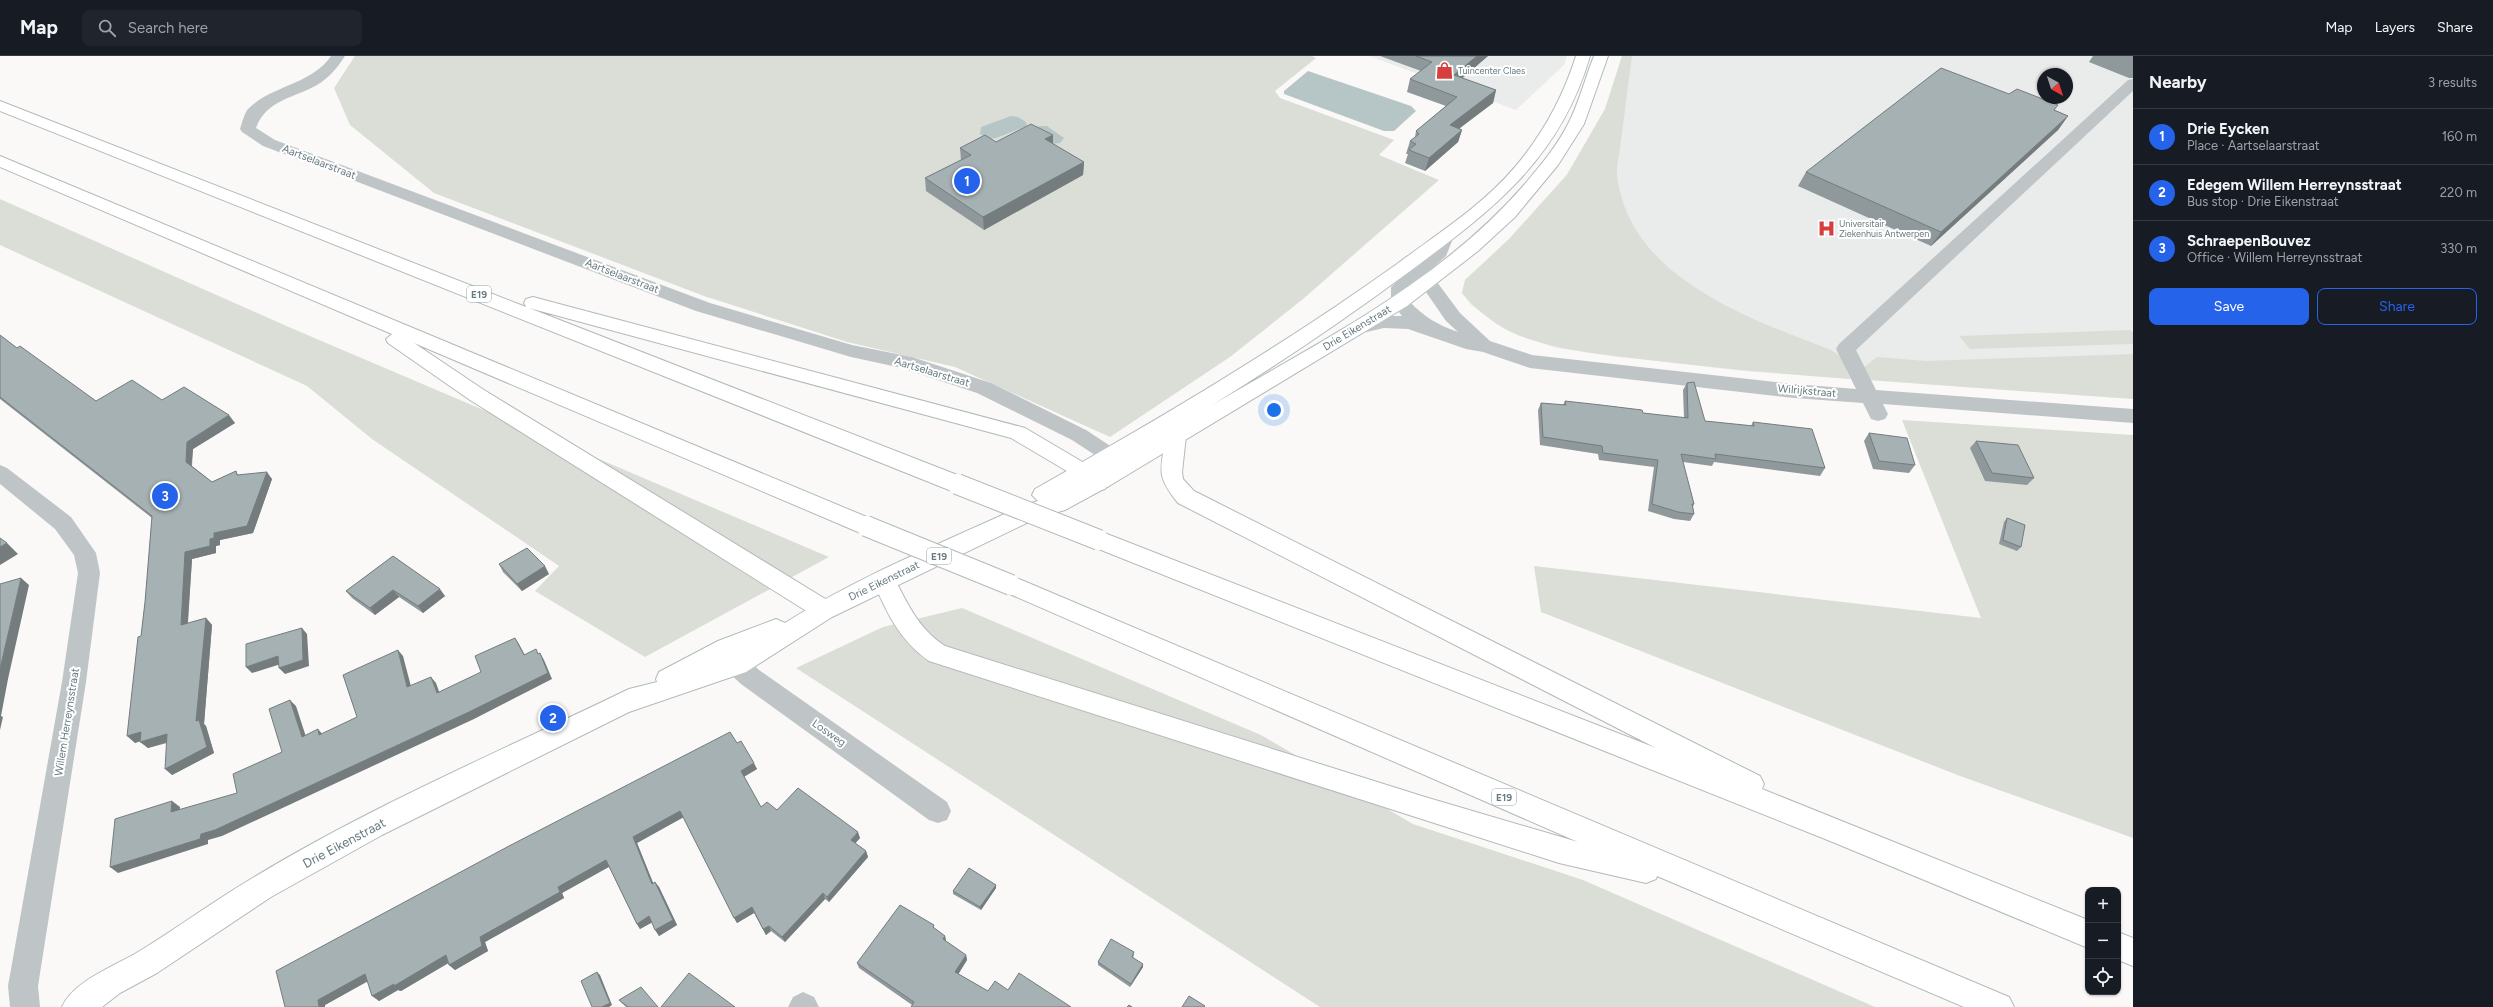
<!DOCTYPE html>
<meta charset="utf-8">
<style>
body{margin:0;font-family:Figtree,sans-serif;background:#20242c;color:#f1f3f6}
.controls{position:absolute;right:12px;bottom:12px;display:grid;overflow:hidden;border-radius:8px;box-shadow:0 1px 3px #0004}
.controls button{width:36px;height:36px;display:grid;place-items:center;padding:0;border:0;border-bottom:1px solid #363941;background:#171b24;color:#f1f3f6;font:20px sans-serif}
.compass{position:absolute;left:2037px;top:12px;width:36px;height:36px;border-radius:50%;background:#171b24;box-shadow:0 1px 3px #0004;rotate:141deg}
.you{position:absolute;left:1274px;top:354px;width:14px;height:14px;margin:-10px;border:3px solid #fff;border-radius:50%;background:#1a73e8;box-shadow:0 0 0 6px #1a73e833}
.badge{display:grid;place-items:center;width:26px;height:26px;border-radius:50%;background:#2563eb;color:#fff;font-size:13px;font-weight:700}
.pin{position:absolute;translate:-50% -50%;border:2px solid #fff;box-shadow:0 1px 4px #0006}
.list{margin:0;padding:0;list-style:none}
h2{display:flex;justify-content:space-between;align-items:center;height:52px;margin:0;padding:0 16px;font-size:17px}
h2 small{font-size:13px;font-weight:400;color:#9ea1a6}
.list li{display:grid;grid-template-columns:26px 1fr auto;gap:12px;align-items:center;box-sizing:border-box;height:56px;padding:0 16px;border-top:1px solid #363941}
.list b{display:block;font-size:15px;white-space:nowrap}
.list p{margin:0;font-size:13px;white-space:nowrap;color:#9ea1a6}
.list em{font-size:13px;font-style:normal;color:#9ea1a6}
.actions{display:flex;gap:8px;padding:12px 16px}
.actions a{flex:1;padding:9px 0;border:1px solid #2563eb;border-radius:8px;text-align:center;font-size:14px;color:#2563eb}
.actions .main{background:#2563eb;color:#fff}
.icon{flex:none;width:22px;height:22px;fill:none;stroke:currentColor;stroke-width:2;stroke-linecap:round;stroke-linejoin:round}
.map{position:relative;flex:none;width:2133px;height:951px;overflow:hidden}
header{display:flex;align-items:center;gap:24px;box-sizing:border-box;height:56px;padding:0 20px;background:#171b24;border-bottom:1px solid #363941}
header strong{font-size:19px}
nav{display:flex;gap:22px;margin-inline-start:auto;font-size:14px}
.search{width:280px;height:36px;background:#20242c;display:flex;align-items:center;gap:10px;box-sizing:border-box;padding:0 14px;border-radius:8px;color:#9ea1a6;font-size:15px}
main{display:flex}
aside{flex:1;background:#171b24}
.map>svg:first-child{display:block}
.built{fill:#eaebeb;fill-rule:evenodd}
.green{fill:#dbded7}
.water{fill:#b6c6c6}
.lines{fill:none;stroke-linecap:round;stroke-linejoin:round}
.secondary-casing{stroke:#b2babc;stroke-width:2}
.highway-casing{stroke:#b3b9bb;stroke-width:2}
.street{fill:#bfc5c7;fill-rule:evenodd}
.secondary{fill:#fff;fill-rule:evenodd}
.highway{fill:#fff;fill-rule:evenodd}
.highway-bridge-casing{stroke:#b3b9bb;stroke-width:22;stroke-linecap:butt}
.highway-bridge{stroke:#fff;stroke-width:20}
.wall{fill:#8f989b}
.shaded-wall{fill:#747c7e}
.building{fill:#a6b1b4;stroke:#747c7e}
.labels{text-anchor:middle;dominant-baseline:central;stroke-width:4;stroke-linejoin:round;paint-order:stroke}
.far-poi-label{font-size:9px;fill:#667a80;stroke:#fff;text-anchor:start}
.shield{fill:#fff;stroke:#94a2a6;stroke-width:1}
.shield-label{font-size:10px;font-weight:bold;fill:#667a80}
.street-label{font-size:11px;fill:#667a80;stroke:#fff}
.near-street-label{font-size:13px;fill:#667a80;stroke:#fff}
</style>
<header>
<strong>Map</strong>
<div class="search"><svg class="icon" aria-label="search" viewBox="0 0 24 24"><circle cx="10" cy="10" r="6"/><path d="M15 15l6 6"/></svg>Search here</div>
<nav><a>Map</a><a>Layers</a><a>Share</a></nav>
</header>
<main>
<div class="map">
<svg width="2133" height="951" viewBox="0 0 2133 951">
<rect width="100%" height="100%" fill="#faf9f8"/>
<path class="built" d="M1369 0H1567L1564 9 1516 54Z
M1622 0H2133V343L1743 315 1587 296 1556 292 1519 279 1488 261 1471 249 1462 237 1465 224 1509 183 1567 118 1605 53ZM2043 18H2067V42H2043Z"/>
<path class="green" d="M355 0H1312L1316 2 1275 35 1280 42 1394 84 1379 99 1439 124 1303 243 1230 301 1110 381 955 311 847 286 704 240 434 137 350 69 334 32Z
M1622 0H1632C1628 28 1625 56 1621 84 1620 96 1616 109 1617 120 1630 222 1748 262 1831 294L1841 301 1850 323C1783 318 1716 312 1648 304 1605 299 1562 295 1520 280 1499 272 1477 255 1462 237L1465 224 1509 183 1567 119 1605 53Z
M0 143 291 272 829 501 645 601 535 535 559 510 372 383 307 330 0 189Z
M2130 274 2133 276V288L1970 293 1959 280Z
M2133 298V343L1869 324 1863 312 1877 301 1926 305Z
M1902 364 2133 379V782L1960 720 1541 556 1534 510 1981 562Z
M962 552 1261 679 1413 768 1583 824 1875 951H1320L796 612 883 571Z"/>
<path class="water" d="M1308 15 1411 50 1416 55 1394 75H1384L1284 38V35Z
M1011 60 1018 61 1026 66 1027 70 996 82 987 83 980 78 981 71Z
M1041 70H1047L1064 82 1060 87 1051 88 1036 71Z"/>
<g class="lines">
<defs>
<path id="secondary" d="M1576 0H1590C1559 107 1487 158 1402 221 1341 266 1277 309 1212 349 1321 285 1440 226 1524 129 1540 110 1557 90 1568 68 1579 47 1585 22 1594 0H1608L1584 68 1558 109 1515 161 1478 195 1407 250 1109 430 1065 454 1037 462 832 561 746 616 629 656 382 779 271 841 157 917 120 937 102 951H62C73 925 115 910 138 896 176 873 212 846 251 823 371 750 503 694 629 633L657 626 656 623 659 616 718 585 776 563 785 567C859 520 942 487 1022 450L1038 445 1032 439 1035 433C1159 363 1281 291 1397 208 1437 178 1482 150 1515 111 1543 78 1563 41 1576 0Z"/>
<path id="highway" d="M0 45 526 251 524 247 526 243 533 241 1025 372 1091 411 1108 427 1105 433 1097 435 1089 433 1077 421 1011 382 529 252 965 422 968 428 965 434 957 436 949 434 0 55Z
M0 100 874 464 877 470 874 476 866 478 858 476 414 287 484 334 832 547 836 554 832 561 824 563 816 561 470 344 388 287 386 283 392 278 0 111Z
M1176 373 1183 375 1186 380 1182 416 1183 423 1194 435 1760 720 1764 728 1762 733 2088 864V892L1835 787 1091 490 1088 484 1091 478 1099 475 1107 478 1656 692 1178 447C1155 419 1161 413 1166 380L1169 375Z
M884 515 892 518C907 546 917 572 945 590L1425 741 1578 786 1003 535 1000 529 1003 523 1011 520 1019 523 2009 941 2014 951H1964L1657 820 1656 823 1646 827 1559 807 929 605C900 585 886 556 873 524L876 518Z
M2118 876 2133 882V910L2118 904Z"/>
</defs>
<use href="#secondary" class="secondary-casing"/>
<use href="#highway" class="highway-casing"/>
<path class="street" d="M331 0H345C338 11 329 22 317 29 294 42 266 44 256 72L275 84 710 247 852 289 912 301 991 327 1086 374 1118 395 1121 400 1118 405 1111 408 1104 405 1072 384 977 337 902 312 851 301 696 255 263 90 242 76 240 73C242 67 244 58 248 53 272 29 311 29 331 0Z
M2133 23V35L1856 294 1876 334 2133 353V367L1883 348 1888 358 1885 363 1878 365 1871 363 1863 347 1794 342 1530 312 1483 296 1466 293 1408 273 1384 272 1358 278 1351 276 1349 272 1351 268 1384 260H1402L1391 246V231L1432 194 1439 176H1451L1454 180 1446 200 1409 233V245C1424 261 1438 269 1458 276L1446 265 1419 226 1422 222H1434L1460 257 1490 285 1532 299 1794 328 1856 333 1836 293 1839 288 2128 24Z
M0 409 7 412 71 461 96 497 100 517 86 626 38 930 40 951H10L8 930 62 626 78 517 74 499 55 473 0 428Z
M726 583C739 588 748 604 759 614L947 746 951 755 947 764 938 767 929 764 741 628 728 616 714 593 718 586Z
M803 936 814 941 819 951H788L793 941Z"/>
<use href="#secondary" class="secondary"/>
<use href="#highway" class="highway"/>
<defs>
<path id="highway-bridge" d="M957 428 1099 484
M866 470 1011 529"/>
</defs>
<use href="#highway-bridge" class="highway-bridge-casing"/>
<use href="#highway-bridge" class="highway-bridge"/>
</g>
<path class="wall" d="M1380 0H1488L1462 22 1496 34 1493 47 1459 72 1462 74 1458 86 1425 115 1405 107 1408 98H1406L1410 85 1415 81 1416 75 1446 50 1407 36 1410 23 1421 15Z
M2093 0H2133V22H2129L2089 6Z
M2009 38 2054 54 2068 60 2058 74 1931 190 1798 130 1806 116Z
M1053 79V88L1084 106 1083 119 984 174 926 135 925 122 961 104 960 92 996 86Z
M0 279 17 292 96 345 162 344 235 367 193 393 192 410 212 426 236 415 238 419 272 423 253 477 220 484V489L216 490V497L192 503 188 567 206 562 212 569 204 668 206 670 214 697 172 719 167 687 148 692 140 685 135 687 141 580 145 546 152 462 0 343Z
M1687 327 1705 365 1751 370 1753 366 1825 412 1820 420 1714 406 1712 410 1683 406 1694 448 1693 451 1694 458 1690 465 1674 463 1648 455 1654 411 1599 404 1598 398 1540 389 1538 354 1541 347 1563 349 1565 345 1643 357 1684 362 1683 334Z
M1869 377 1915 409 1909 417 1873 413 1864 385Z
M1976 385 2034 422 2027 429 1985 425 1970 392Z
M2007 462 2021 491 2017 495 1999 488 2004 466Z
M393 500 445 540 423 557 399 541 375 559 352 542 346 535Z
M499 508 549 518 522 535 503 516Z
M737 687 757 713 744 721 761 751 777 754 860 782 855 787 866 795 868 801 829 846 825 843 785 886 771 875 766 879 754 857 737 867 683 761 637 787 653 827 659 831 677 869 659 880 652 866 640 873 637 868 609 811 562 837 564 842 485 886 488 895 455 914 449 909 448 907 401 935 398 934 379 945 367 925 325 949 285 951Z
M996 829V832L981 854 953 838V835Z
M934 869V872L945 880 946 885 966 899 967 904 958 918 988 935 1008 934 1071 951 912 949 859 912 857 907Z
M1134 896V899L1133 901 1143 911 1130 931 1098 909V906Z
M619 944 658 951H626Z"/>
<path class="shaded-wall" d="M1477 0H1488L1451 32 1454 19Z
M1496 34 1493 47 1447 82 1450 69Z
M2068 60 2058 74 1931 190 1941 176Z
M1462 74 1458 86 1425 115 1429 102Z
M1053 79V92L1045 83Z
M1084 106 1083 119 984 174 983 161Z
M229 359 235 367 193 393 191 413 186 406 187 386Z
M267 416 272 423 253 477 220 484V489L216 490V497L192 503 187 576 181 569 185 496 210 483 214 477Z
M7 487 18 498 0 509V491Z
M545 510 549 518 522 535 517 528Z
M21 522 29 529 8 623 1 660 3 661 0 674V613Z
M440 533 445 540 423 557 418 550Z
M393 534 399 541 375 559 370 552Z
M206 562 212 569 204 668 206 670 214 697 172 719 165 713 196 665Z
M302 572 307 578 309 610 285 618 279 612Z
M515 582 519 588 528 605 524 599Z
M398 594 403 600 413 638 407 631Z
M540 597 544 604 552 623 474 663 222 780 208 784V788L118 817 110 811 201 778Z
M278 600 284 607 252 617 246 611Z
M431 621 436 627 442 644 437 637Z
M290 644 296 650 308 687 302 681Z
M318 673 324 680 319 679Z
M141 676 149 682 135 687 127 680Z
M167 678 174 684 148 692 140 686Z
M754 707 757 713 743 721 741 715Z
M172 745 180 751 179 762 171 756Z
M680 755 684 761 637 787 656 834 652 828 633 781Z
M858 776 860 782 853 790 851 784Z
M866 795 868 801 829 846 827 841Z
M606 804 610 810 562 837 564 842 485 886 488 895 455 914 449 909 480 881 558 831Z
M655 826 659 831 677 869 659 880 655 874Z
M996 829V832L981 854 980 851Z
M823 837 825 843 785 886 782 881Z
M752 851 754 857 737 867 734 862Z
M649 860 653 866 640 873 637 868Z
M769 870 771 875 766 879 763 873Z
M945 880 946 885 943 883Z
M446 899 452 905 401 935 398 934 379 945 372 940Z
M966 899 967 904 956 922 955 916Z
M1143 908V911L1130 931 1131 928Z
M597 916 600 919 612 949 609 951H602Z
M365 918 372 923 325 949V951H319L318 944Z"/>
<path class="building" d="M1416 0H1477L1454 19 1496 34 1450 69 1462 74 1429 102 1409 94 1416 88 1410 85 1419 78 1416 75 1457 41 1410 23 1432 6Z
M1941 12 2009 38 2017 33 2058 49 2054 54 2068 60 1941 176 1806 116Z
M1031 68 1053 79 1045 83 1084 106 983 161 925 122 971 99 960 92 985 79 996 86Z
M0 279 17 292 20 290 96 345 132 324 162 344 184 331 229 359 187 386 186 406 212 426 236 415 237 419 267 416 247 470 214 477V482L210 483V490L185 496 181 569 206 562 196 665 199 664 207 691 165 713 167 678 140 686 141 676 127 680 138 581 141 580 145 546 152 460 0 341Z
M1694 326 1705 365 1754 370 1753 366 1812 373 1825 412 1715 398 1716 403 1681 398 1694 448H1692L1694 458 1678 456 1652 448 1658 404 1603 397 1602 390 1543 381 1541 347 1566 349 1565 345 1601 349 1642 354 1643 357 1688 362 1687 327Z
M1869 377 1907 382 1915 409 1879 405Z
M1976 385 2018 389 2034 422 1992 417Z
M2007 462 2025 469 2021 491 2003 484Z
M0 482 7 487 0 491Z
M527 492 545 510 517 528 499 508Z
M393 500 440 533 418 550 393 534 370 552 346 535Z
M21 522 0 613V528Z
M302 572 303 604 279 612 278 600 246 611V588Z
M515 582 524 599 536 593 538 598 540 597 548 617 469 656 215 774 201 778 200 783 110 811 115 763 172 745 171 756 237 737 233 718 282 696 269 653 290 644 302 681 318 673 319 679 357 661 343 619 398 594 407 631 431 621 437 637 481 616 475 600Z
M730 676 737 687 741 685 754 707 741 715 761 751 767 746 777 754 798 732 858 776 851 784 866 795 827 841 823 837 782 881 769 870 763 873 752 851 734 862 680 755 633 781 652 828 655 826 673 864 655 874 649 860 637 868 606 804 558 831 560 836 480 881 482 890 449 909 446 899 394 930V928L372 940 365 918 318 944 319 951H285L276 915 509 790Z
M969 812 996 829 980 851 953 835Z
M900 849 934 869 933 871 945 880 943 883 966 899 955 916 988 935 995 925 1008 934 1019 917 1071 951H911L914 946 857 907Z
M1111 883 1134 896 1132 901 1143 908 1131 928 1098 906Z
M597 916 610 947 602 951H592L581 925Z
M689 917 735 951H661Z
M641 931 658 951H628L619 944Z
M1189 940 1205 950 1204 951H1182Z
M1129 949 1132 951H1127Z"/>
<defs>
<symbol id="shop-bare" viewBox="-9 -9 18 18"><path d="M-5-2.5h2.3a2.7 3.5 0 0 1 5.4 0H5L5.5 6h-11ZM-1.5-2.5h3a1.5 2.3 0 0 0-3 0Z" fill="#d63f3b" stroke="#fff" stroke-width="2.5" paint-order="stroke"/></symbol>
<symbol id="hospital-bare" viewBox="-9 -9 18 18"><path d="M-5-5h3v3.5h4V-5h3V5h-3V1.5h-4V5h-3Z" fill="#d63f3b" stroke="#fff" stroke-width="2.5" paint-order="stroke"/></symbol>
</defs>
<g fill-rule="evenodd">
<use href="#shop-bare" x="1432" y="2" width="25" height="25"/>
<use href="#hospital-bare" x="1814" y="160" width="25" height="25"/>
</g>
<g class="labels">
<g class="far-poi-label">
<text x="1458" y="14">Tuincenter Claes</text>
<text x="1839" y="167">Universitair<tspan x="1839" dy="10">Ziekenhuis Antwerpen</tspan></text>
</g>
<g class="shield">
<rect x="467" y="230" width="24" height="16" rx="3"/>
<rect x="927" y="492" width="24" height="16" rx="3"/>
<rect x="1492" y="733" width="24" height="16" rx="3"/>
</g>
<g class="shield-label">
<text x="479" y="238">E19</text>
<text x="939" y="500">E19</text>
<text x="1504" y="741">E19</text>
</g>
<g class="street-label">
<text transform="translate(319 106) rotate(21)">Aartselaarstraat</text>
<text transform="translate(622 220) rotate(21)">Aartselaarstraat</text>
<text transform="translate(1357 272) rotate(-31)">Drie Eikenstraat</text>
<text transform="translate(932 316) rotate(17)">Aartselaarstraat</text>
<text transform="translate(1807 335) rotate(5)">Wilrijkstraat</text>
<text transform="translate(884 525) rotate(-26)">Drie Eikenstraat</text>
<text transform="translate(67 666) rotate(-81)">Willem Herreynsstraat</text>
<text transform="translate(829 677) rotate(35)">Losweg</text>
</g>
<g class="near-street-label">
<text transform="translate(344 787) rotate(-28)">Drie Eikenstraat</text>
</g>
</g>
</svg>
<div class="controls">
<button>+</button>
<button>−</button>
<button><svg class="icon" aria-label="locate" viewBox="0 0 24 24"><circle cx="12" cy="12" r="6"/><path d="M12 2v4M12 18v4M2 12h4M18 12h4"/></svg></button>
</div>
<svg class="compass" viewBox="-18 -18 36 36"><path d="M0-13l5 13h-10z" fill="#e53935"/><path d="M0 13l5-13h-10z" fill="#9ea1a6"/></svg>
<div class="you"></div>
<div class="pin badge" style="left:967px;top:125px">1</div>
<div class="pin badge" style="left:553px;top:662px">2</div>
<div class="pin badge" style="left:165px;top:440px">3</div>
</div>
<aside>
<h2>Nearby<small>3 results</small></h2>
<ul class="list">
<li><span class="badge">1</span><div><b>Drie Eycken</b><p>Place · Aartselaarstraat</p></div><em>160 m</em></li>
<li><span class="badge">2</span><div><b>Edegem Willem Herreynsstraat</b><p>Bus stop · Drie Eikenstraat</p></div><em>220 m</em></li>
<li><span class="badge">3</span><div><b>SchraepenBouvez</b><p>Office · Willem Herreynsstraat</p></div><em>330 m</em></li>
</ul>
<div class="actions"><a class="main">Save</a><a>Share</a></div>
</aside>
</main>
